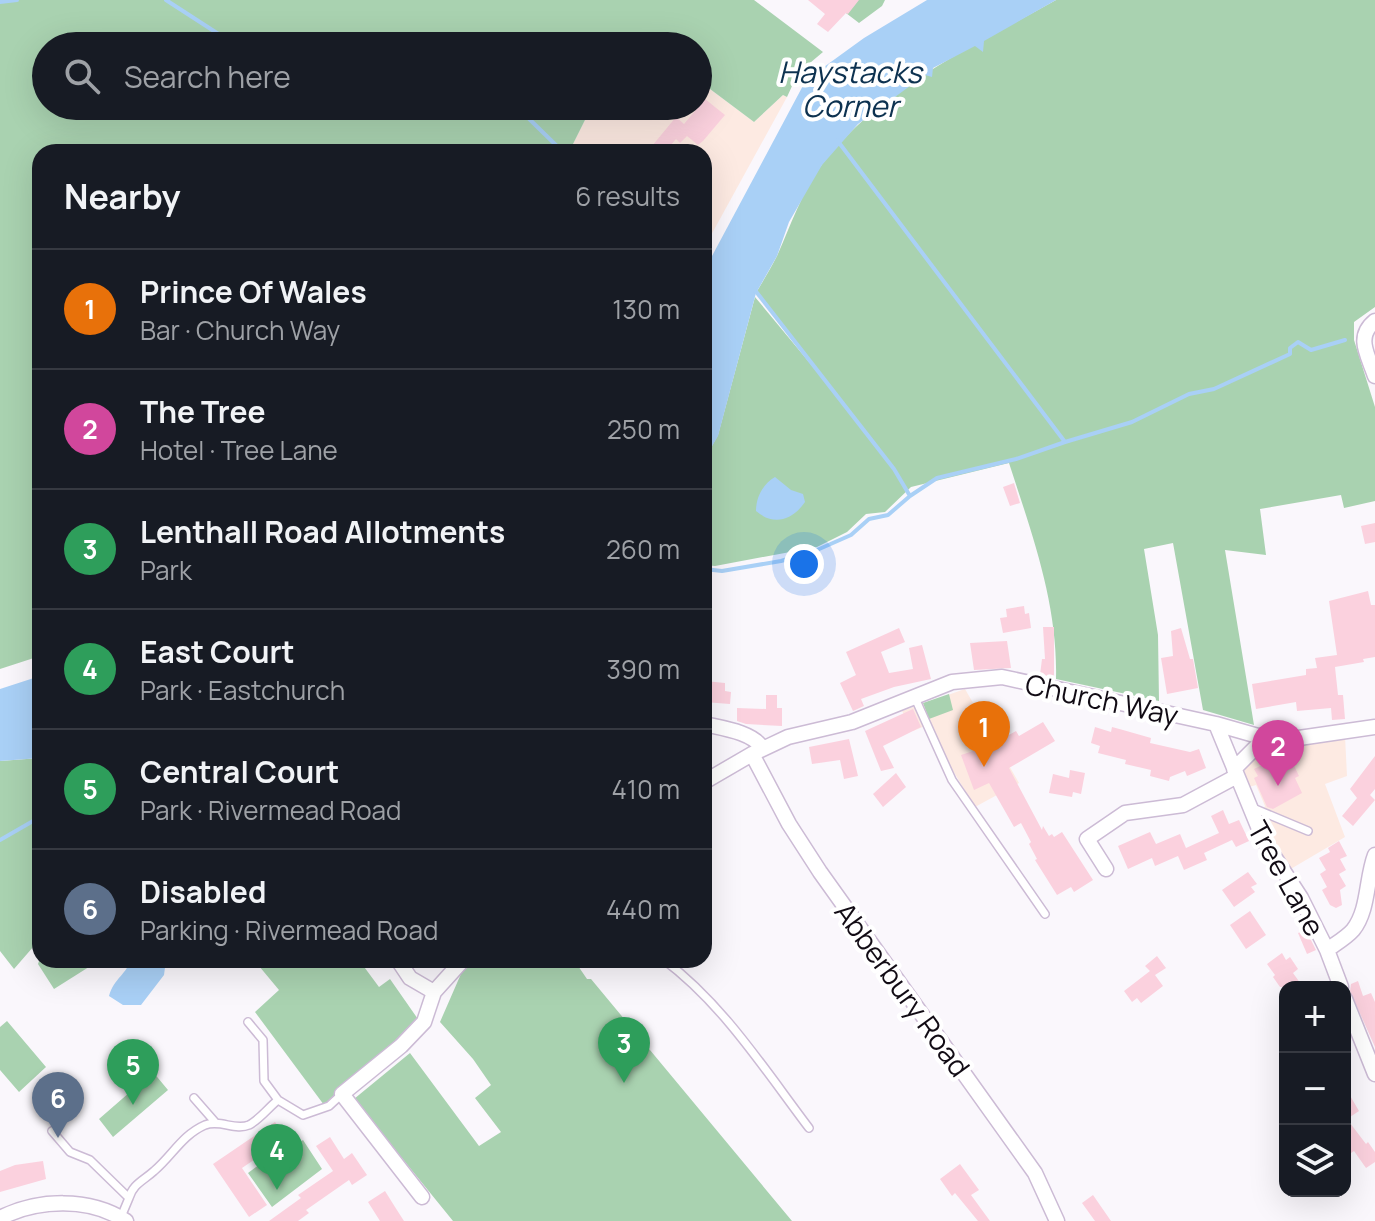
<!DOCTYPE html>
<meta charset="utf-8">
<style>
body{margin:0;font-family:Manrope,sans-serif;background:#20242c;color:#f1f3f6}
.controls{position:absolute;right:24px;bottom:24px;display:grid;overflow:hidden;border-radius:16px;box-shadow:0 8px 32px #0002}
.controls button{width:72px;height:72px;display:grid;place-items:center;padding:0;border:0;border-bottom:2px solid #363941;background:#171b24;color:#f1f3f6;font:40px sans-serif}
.you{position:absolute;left:804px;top:564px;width:28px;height:28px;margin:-20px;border:6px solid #fff;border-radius:50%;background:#1a73e8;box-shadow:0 0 0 12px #1a73e833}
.badge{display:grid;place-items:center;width:52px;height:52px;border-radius:50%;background:#b45309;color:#fff;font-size:26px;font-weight:700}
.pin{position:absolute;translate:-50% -66px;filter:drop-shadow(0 2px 4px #0008)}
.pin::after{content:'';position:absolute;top:42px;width:28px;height:24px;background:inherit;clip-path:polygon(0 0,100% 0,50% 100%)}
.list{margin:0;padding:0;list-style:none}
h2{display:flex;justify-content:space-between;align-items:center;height:104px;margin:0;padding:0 32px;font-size:34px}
h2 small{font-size:26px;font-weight:400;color:#9ea1a6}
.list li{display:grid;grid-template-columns:52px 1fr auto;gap:24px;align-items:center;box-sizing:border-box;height:120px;padding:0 32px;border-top:2px solid #363941}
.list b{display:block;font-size:30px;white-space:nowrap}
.list p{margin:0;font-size:26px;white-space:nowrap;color:#9ea1a6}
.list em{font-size:26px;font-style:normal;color:#9ea1a6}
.icon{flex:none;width:44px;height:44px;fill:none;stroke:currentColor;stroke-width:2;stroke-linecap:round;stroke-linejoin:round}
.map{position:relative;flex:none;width:1375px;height:1221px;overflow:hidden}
.search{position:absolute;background:#171b24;box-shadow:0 8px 32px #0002;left:32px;top:32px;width:680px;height:88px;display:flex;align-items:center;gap:20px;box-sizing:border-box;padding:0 28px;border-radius:44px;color:#9ea1a6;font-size:30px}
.panel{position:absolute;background:#171b24;box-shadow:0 8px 32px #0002;left:32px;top:144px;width:680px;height:824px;border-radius:24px}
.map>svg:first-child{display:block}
.commercial{fill:#fdeae2}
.green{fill:#a9d2b0}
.water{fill:#a9d0f6}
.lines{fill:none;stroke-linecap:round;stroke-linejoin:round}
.stream{stroke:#a9d0f6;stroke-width:4}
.building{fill:#fbd1de}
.lane-casing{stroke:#ccbbd5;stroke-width:10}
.street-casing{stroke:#ccbbd5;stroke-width:17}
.lane{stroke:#fff;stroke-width:7}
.street{stroke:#fff;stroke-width:14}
.labels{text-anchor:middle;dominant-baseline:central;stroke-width:8;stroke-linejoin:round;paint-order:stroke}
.street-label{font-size:28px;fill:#110b14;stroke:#fff}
.water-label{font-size:30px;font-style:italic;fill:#0d3250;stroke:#fff}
</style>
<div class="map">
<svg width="1375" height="1221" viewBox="0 0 1375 1221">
<rect width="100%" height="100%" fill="#faf7fc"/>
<path class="commercial" d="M698 80 754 122 783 95 787 97 704 248V152H569L592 106H698Z
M965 689 1019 783 975 807 947 761 930 724 913 731 902 711Z
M1345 736 1347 776 1325 784 1345 837 1289 870 1255 818 1262 814 1265 806 1256 785 1249 787 1243 780 1246 763 1262 748 1268 746Z"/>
<path class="green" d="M0 0H754L823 52 798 73 787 97 783 95 754 122 698 80V46H651L639 37 632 46H46V106H592L569 152H40V656L0 669Z
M829 0H885L882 6 859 23Z
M1056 0H1375V307L1354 322V340L1375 407V501L1344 508 1341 495 1260 509 1266 555 1225 550 1254 725 1203 710 1173 543 1144 549 1158 635 1159 701 1056 679C1058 604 1032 534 1009 463L911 487 885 512 866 514 847 532 817 547 715 566 704 565V460L718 435 755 297 853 415 756 293C763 281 771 268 777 256 791 225 802 191 823 163 882 87 974 46 1056 0Z
M949 694 953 710 929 719 923 703Z
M40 758V939L14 969 0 951V761Z
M40 958V960H100L54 989 38 964Z
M254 960H359L379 987 390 979 420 1022 324 1105 255 1012 279 990Z
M472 960H574L587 979H591L792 1221H453L354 1099 410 1053 479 1146 501 1132 475 1098 491 1085 473 1059 440 1022 464 967Z
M7 1021 46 1067 19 1092 0 1070V1027Z
M153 1072 168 1090 113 1137 99 1119Z
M294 1139 297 1144 303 1140 322 1169 272 1207 248 1173Z"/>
<path class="water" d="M927 0H1056L984 41 983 52 975 46 933 68 932 77 925 75 858 124 822 165 789 222 777 256 756 293 718 436 704 460V271L806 80 864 38Z
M775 477 791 490 803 494 805 502C792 521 773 526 756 511 756 497 763 484 775 477Z
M40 676V758L0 761V689Z
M130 960H166L164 975 141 1005H123L109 996C114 978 128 973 130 960Z"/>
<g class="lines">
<path class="stream" d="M166 0 237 46
M0 2 17 0
M387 46 404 36 414 43
M513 106 519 109 563 152
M837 140 1065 442 1132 422 1189 394 1214 389 1290 354V348L1298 342 1311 350 1345 340
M754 289 894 469 910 496 937 478 1016 459 1065 442
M704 569 722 571 781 561 817 550 851 535 869 519 888 515 910 496
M0 840 40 817"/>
</g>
<path class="building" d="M808 0H859L848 14 846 13 828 32 817 24 825 14Z
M705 99 725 115 703 141 698 145 687 136 680 143 676 139 665 152H647L676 117 684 124Z
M1014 483 1020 503 1010 506 1003 487Z
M1375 523V542L1365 544 1361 526Z
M1368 591 1371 605H1375V657L1363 659 1364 662 1335 667 1338 695H1343L1345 719 1332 720 1331 708 1297 711 1296 702 1256 709 1252 684 1306 675V669L1317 668 1315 658 1337 655 1329 601Z
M1024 606 1025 614 1029 613 1031 628 1003 633 1000 618 1007 617 1006 609Z
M1043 627H1054V678L1040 675 1042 659H1045Z
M899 628 905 642 881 652 889 673 913 669 909 648 922 645 931 679 894 687 861 699 864 706 853 711 840 683 856 675 846 652Z
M1181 628 1190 659H1193L1198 688 1167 694 1161 658 1173 656 1171 631Z
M1007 641 1011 668 974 670 970 643Z
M705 681 725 683V691L731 692 730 704 704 702Z
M766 695H777V708H782V726L746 724 737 721V708L766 709Z
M913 709 921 727 883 746 894 768 881 771 865 731Z
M1043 722 1055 741 1009 768 1042 830 1043 826 1049 836 1052 834 1054 837 1062 832 1093 880 1074 892 1071 887 1057 895 1035 860 1037 859 1029 844 1031 842 1021 823 1014 827 989 783 974 790 961 755 991 745 1016 731 1019 736Z
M1095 727 1111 732 1112 727 1123 730 1151 738 1150 743 1190 752 1199 749 1206 768 1187 776 1185 771 1170 777 1169 781 1150 776 1151 770 1125 764 1126 760 1098 753 1100 746 1091 743Z
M849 739 858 776 844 779 840 760 812 764 809 747Z
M1285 754 1286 757 1289 755 1299 776 1295 778 1302 793 1273 809 1267 807 1254 778 1258 776 1254 769Z
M1375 756V789L1370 795 1375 800 1353 826 1342 816 1357 798 1350 789Z
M1070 770 1085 773 1081 794 1073 792 1072 797 1049 793 1053 774 1069 778Z
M896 773 906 787 883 807 873 794Z
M1223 810 1229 824 1239 820 1249 841 1236 847 1232 840 1204 853 1207 860 1184 870 1178 856 1155 866 1152 858 1128 869 1118 846 1150 832 1156 844 1180 834 1186 848 1219 833 1211 816Z
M1339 841 1347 856 1340 859 1346 870 1339 874 1346 886 1340 890 1342 905 1336 908 1330 905 1322 890 1327 887 1320 874 1326 870 1319 858 1330 852 1328 848Z
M1248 872 1257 884 1251 887 1255 892 1234 907 1222 890Z
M1250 911 1266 935 1246 949 1230 925Z
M1306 930 1316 950 1307 954 1298 933Z
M1282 953 1286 960 1290 957 1298 969 1293 973 1303 987H1280L1273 977 1275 975 1267 964Z
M1157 956 1166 968 1155 975 1163 986 1141 1003 1137 998 1132 1002 1124 991 1150 971 1145 966Z
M1358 981 1363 996 1371 993 1375 1002V1047L1350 991 1351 984Z
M1345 1087 1359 1111 1347 1119 1366 1144 1368 1142 1375 1152V1162L1366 1168 1354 1151 1345 1157Z
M275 1122 286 1138 242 1168 267 1205 249 1217 213 1164Z
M330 1137 344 1159 352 1153 367 1175 352 1185 349 1180 306 1210 309 1213 298 1221H269L301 1198 298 1195 333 1171 316 1146Z
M43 1161 46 1179 0 1192V1171L15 1165Z
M960 1164 979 1190 971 1195 990 1221H978L955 1193 952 1196 940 1179Z
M385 1191 395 1207 404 1221H380L368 1202Z
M1093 1195 1111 1221H1095L1082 1203Z"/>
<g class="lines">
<defs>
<path id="lane" d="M915 698 952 780 1045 914
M1253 808 1308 831
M664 960C723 1004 765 1070 809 1128
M248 1022 263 1040 264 1081 278 1100 303 1115 329 1106 342 1094
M194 1098 215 1122
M52 1131 70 1152 90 1160 129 1198C133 1184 143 1181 154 1171 172 1156 182 1135 205 1125 220 1119 235 1131 249 1125 259 1120 269 1107 278 1100
M121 1217 129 1198"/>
<path id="street" d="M1375 321C1355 337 1368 355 1375 376
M704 724C721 728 753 732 762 748
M1216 724 1264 841 1301 898 1327 950 1341 987
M752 754 789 824 820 872 1035 1173 1057 1221
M1234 769 1265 738
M704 782 752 754 788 737 852 722 952 682 1002 677 1216 724 1265 738H1299L1375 727
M1106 869 1087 839 1125 813 1183 805 1237 776
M1327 950C1335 944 1346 938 1353 930 1369 910 1366 878 1375 855
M398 960 410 978 434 992
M1345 999 1375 1074
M422 1197 342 1094 401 1046 424 1022 434 992 463 960
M0 1218C38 1199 89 1197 126 1221"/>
</defs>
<use href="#lane" class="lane-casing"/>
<use href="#street" class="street-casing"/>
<use href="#lane" class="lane"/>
<use href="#street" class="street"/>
</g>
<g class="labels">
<g class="street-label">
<text transform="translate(1102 699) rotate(12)">Church Way</text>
<text transform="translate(1287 878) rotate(61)">Tree Lane</text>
<text transform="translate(903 989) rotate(54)">Abberbury Road</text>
</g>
<g class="water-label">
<text x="850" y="71">Haystacks<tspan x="850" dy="34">Corner</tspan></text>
</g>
</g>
</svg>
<div class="controls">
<button>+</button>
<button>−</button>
<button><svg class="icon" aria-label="layers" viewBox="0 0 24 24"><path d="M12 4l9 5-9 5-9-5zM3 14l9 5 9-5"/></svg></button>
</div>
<div class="you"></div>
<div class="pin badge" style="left:984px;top:767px;background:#e8710a">1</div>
<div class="pin badge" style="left:1278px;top:786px;background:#d1479c">2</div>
<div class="pin badge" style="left:624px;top:1083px;background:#2e9e5b">3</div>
<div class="pin badge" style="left:277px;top:1190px;background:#2e9e5b">4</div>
<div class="pin badge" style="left:133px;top:1105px;background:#2e9e5b">5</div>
<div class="pin badge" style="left:58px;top:1138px;background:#5c6f8a">6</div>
<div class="search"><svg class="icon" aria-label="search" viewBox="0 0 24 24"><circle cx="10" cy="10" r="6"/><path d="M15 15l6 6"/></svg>Search here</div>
<section class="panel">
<h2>Nearby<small>6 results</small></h2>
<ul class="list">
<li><span class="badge" style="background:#e8710a">1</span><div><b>Prince Of Wales</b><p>Bar · Church Way</p></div><em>130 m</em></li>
<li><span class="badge" style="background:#d1479c">2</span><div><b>The Tree</b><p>Hotel · Tree Lane</p></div><em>250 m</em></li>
<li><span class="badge" style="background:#2e9e5b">3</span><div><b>Lenthall Road Allotments</b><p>Park</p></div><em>260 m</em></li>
<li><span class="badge" style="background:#2e9e5b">4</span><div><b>East Court</b><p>Park · Eastchurch</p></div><em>390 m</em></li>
<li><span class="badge" style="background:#2e9e5b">5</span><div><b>Central Court</b><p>Park · Rivermead Road</p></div><em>410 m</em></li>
<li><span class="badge" style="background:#5c6f8a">6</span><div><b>Disabled</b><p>Parking · Rivermead Road</p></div><em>440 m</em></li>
</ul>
</section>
</div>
